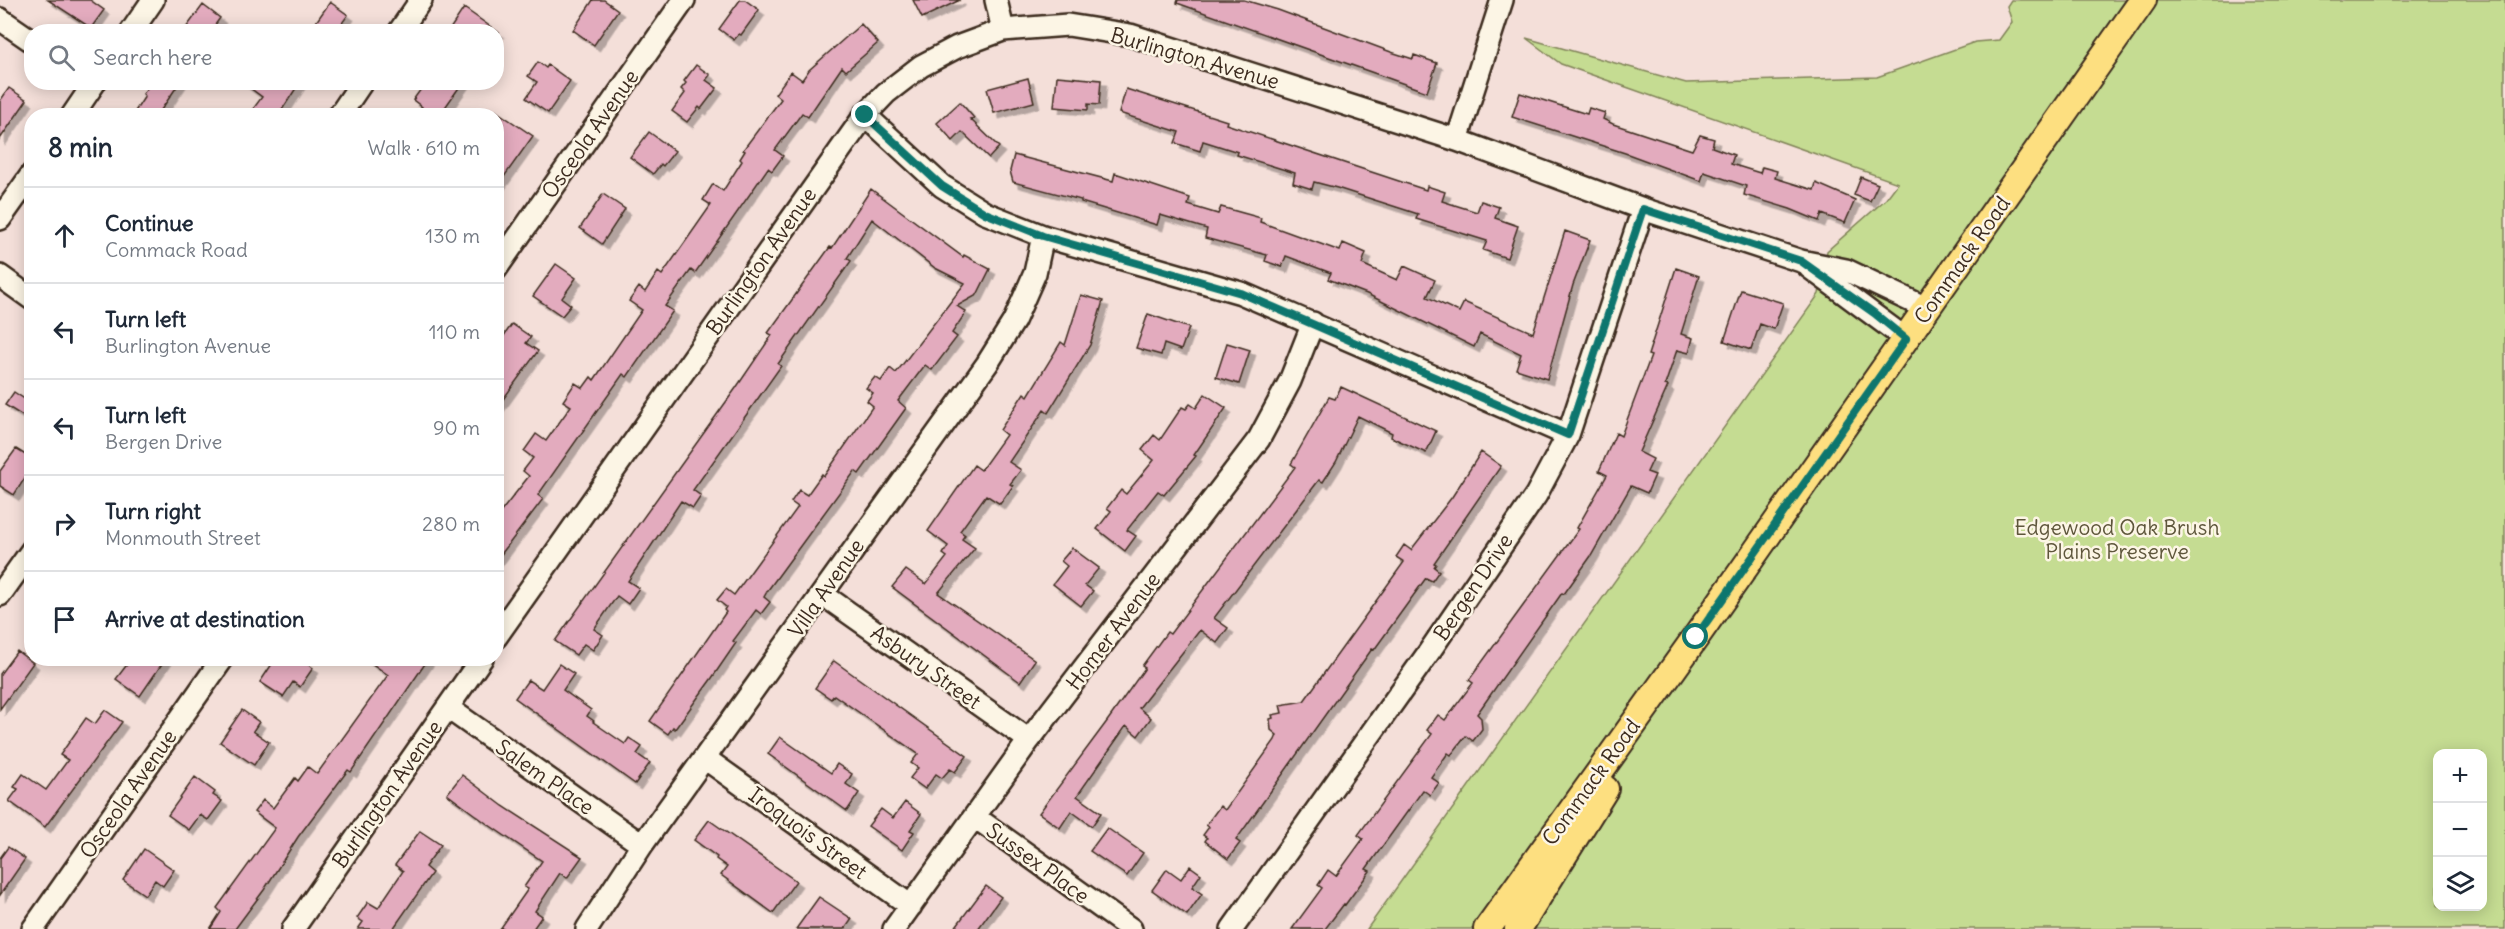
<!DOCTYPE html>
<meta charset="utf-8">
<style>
body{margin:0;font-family:Delius,sans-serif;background:#f2f2f3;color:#1f2937}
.controls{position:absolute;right:18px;bottom:18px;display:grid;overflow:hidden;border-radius:12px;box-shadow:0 3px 15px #0003}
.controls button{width:54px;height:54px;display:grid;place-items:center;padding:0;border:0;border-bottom:2px solid #e0e1e3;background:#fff;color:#1f2937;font:30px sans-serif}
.stop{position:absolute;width:18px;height:18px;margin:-14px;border:4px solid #0f766e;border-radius:50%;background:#fff}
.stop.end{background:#0f766e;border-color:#fff;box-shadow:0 2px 6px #0008}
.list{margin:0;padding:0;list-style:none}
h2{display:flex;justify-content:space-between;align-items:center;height:78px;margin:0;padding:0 24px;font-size:26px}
h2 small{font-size:20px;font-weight:400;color:#747a83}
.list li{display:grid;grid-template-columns:39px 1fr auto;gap:18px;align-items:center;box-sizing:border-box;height:96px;padding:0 24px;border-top:2px solid #e0e1e3}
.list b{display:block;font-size:22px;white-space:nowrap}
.list p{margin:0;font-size:20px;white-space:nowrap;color:#747a83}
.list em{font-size:20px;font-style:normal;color:#747a83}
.icon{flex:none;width:33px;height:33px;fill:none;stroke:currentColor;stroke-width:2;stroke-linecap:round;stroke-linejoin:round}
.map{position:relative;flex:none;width:2505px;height:929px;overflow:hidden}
.search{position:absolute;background:#fff;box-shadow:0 3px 15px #0003;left:24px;top:24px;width:480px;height:66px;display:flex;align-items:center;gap:15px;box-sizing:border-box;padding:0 21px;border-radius:24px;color:#747a83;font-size:22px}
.panel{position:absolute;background:#fff;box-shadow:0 3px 15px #0003;left:24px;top:108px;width:480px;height:558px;border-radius:24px}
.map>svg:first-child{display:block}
.green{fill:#c5dc92;stroke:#808358;stroke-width:1.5;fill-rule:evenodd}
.building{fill:#e3abbe;stroke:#3b2a1e;stroke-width:1.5;filter:url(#shadow)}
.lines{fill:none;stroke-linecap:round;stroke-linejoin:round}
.minor-casing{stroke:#3b2a1e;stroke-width:26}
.major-casing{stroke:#3b2a1e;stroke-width:30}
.minor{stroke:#fcf5e5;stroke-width:21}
.major{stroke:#fddf80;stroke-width:26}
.route{stroke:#0f766e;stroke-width:8}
.labels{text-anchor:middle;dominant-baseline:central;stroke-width:5;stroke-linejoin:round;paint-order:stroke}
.street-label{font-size:21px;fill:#3b2a1e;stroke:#fcf5e5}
.park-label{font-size:21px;fill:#5e563b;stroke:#fcf5e5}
</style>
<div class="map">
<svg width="2505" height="929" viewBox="0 0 2505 929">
<defs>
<filter id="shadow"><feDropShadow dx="5.5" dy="5.5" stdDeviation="0" flood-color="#0004"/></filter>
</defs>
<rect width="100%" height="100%" fill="#f4dfd9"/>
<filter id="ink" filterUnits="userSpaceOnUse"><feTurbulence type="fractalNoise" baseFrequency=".0167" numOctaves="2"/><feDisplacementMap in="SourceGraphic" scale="12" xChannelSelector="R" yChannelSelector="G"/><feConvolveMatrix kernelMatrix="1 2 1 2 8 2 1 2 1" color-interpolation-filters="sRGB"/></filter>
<g filter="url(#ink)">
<path class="green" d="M2011 0H2505V929H1367L1819 294 1827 251 1886 199 1898 183 1561 64 1526 38 1686 83 1877 77 1975 42 1999 40 2012 22 2007 6ZM2438 754H2482V906H2438Z"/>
<path class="building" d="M48 0H90L104 10 91 28Z
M593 0H604L618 10 594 45 573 30Z
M740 0H745L759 10 741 35 739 34 734 40 719 29Z
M913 0H960L922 18Z
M1178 0H1244L1278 10 1391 52 1413 59 1414 55 1437 63 1427 92 1177 3Z
M330 2 348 15 342 23 354 32H309Z
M203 5 220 18 210 32H183Z
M464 8 498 32H448Z
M861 24 878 43 846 71 842 67 808 117 802 113 775 150 783 156 772 171 768 168 695 273 691 270 665 306 673 311 627 377 623 374 538 495 543 499 496 561V518L529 476 523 471 533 458 524 451 536 434 546 441 571 406 563 401 575 383 583 388 591 377 594 380 642 310 629 301 639 287 645 292 658 272 662 275 711 205 703 200 713 184 723 191 742 161 740 159 745 151 743 150 781 99 775 94 791 72 802 80 809 70Z
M538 62 546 68 548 65 570 81 548 113 526 98 537 82 528 76Z
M696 65 710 75 706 80 717 88 701 109 699 107 687 122 672 111 685 93 681 89 686 83 684 81Z
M1057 76 1101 80 1099 105 1088 104V110L1054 107Z
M1028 78 1034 102 994 113 987 89Z
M151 82H180L157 116H132L145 96 143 94Z
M242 82H300L278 116H262L253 109 262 97Z
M426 82H463L439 116H416L422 107 413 100Z
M9 88 27 100 0 139V101Z
M1126 89 1227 121 1226 124 1426 190 1427 186 1445 192 1442 201 1477 212 1481 201 1499 207 1495 218 1518 226 1507 258 1483 250 1487 241 1416 219 1418 214 1337 188 1314 182 1312 189 1293 183 1295 173 1237 155 1238 152 1203 141 1200 151 1175 143 1179 132 1119 113Z
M1520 93 1587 114 1589 108 1605 113 1603 119 1613 124 1692 150 1700 135 1714 139 1712 147 1734 155 1731 164 1760 173 1762 167 1777 171 1775 178 1814 190 1816 183 1855 200 1845 223 1822 214 1819 221 1790 209 1744 195 1746 186 1704 172 1701 181 1625 153 1512 117Z
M960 102 974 118 970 119 999 147 989 158 962 132 953 141 937 123Z
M496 111 533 136 496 188Z
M649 132 675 151 663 166 661 164 653 174 630 157Z
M1014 155 1113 181 1115 173 1190 198 1188 205 1218 214 1221 207 1261 218 1260 222 1340 251 1343 243 1366 253 1362 264 1397 280 1404 266 1435 280 1427 297 1459 312 1464 302 1533 333 1565 231 1590 240 1573 285 1547 379 1516 369 1521 354 1480 334 1474 347 1367 294 1328 279 1331 273 1286 256 1282 267 1265 261 1267 255 1205 238 1207 229 1160 215 1157 225 1081 202V200L1013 182 1010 171Z
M1861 177 1878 184 1870 201 1854 195Z
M871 189 963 257 964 255 990 269 977 295 957 306 966 312 952 333 957 337 932 370 925 365 898 401 906 408 859 474 855 471 768 590 764 597 770 602 761 614 756 610 733 641 736 643 712 678 675 729 673 727 668 734 650 721 726 612 724 610 726 607 717 600 726 589 734 595 798 507 791 502 799 490 807 495 822 474 824 476 873 406 867 401 873 393 866 388 875 377 881 381 890 368 896 373 965 283 935 268 872 219 847 258 851 261 778 364 781 366 693 490 701 496 693 508 681 501 628 581 639 588 628 604 617 596 594 629 603 635 593 650 584 644 576 655 555 641 736 388 772 335 768 333 830 247 832 248Z
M603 194 625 209 602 244 580 228Z
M556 264 576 278 562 298 571 305 562 316 533 296Z
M1676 268 1699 276 1681 334 1693 338 1689 353 1677 350 1665 385 1668 386 1639 452 1653 459 1647 472 1655 475 1647 493 1631 486 1591 556 1564 594 1562 593 1477 714 1481 718 1482 729 1473 741 1466 736 1451 755 1448 753 1431 777 1439 783 1430 795 1423 790 1366 869 1370 871 1345 905 1344 904 1325 929H1292L1322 888 1318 885 1328 870 1336 876 1363 839 1358 835 1432 734 1427 730 1438 715 1445 720 1473 683 1469 680 1579 529 1577 528 1607 475 1599 471 1616 433 1621 436 1651 356 1648 355Z
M1741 290 1783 303 1774 329 1760 324 1751 350 1724 341Z
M1081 295 1103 301 1090 345 1048 413 1044 410 1009 462 1021 470 1010 484 1013 486 1000 504 986 495 960 531 965 535 962 539 975 548 938 593 1035 660 1020 682 892 587 906 570 926 584 947 557 943 554 948 546 928 531 974 465 981 470 1006 435 1000 430 1024 393 1028 396 1061 342 1065 345Z
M1148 314 1189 328 1181 350 1164 344 1161 355 1136 348Z
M512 324 531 337 526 343 538 351 496 409V347Z
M1227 343 1250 350 1239 384 1216 377Z
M1341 387 1436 431 1426 453 1391 437 1392 433 1358 416 1336 462 1323 482 1319 480 1214 618 1228 628 1217 643 1200 630 1139 708 1151 718 1138 736 1126 726 1077 796 1101 813 1092 826 1071 811 1060 828 1039 813 1108 720 1145 668 1142 666 1167 632 1170 634 1295 467 1291 464 1329 397 1335 399Z
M14 392 32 404V422L5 405Z
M1205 394 1226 408 1194 455 1196 456 1164 495 1158 491 1127 530 1136 536 1125 551 1097 529 1111 511 1107 508 1121 490 1126 494 1154 460 1142 450 1154 435 1160 440 1182 407 1186 409 1190 404 1196 408Z
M16 449 32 459V467L14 495 0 486V471Z
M1481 452 1501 466 1434 563 1436 564 1434 567 1439 571 1432 581 1426 578 1374 650 1372 649 1236 840 1240 843 1228 859 1205 841 1207 838 1203 835 1209 827 1206 825 1220 806 1225 810 1275 740 1277 735 1271 730 1270 719 1273 718 1272 715 1282 713 1280 705 1304 701 1404 562 1396 557 1404 545 1411 550 1452 497Z
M1072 548 1099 568 1085 585 1093 591 1081 606 1053 584 1067 566 1061 561Z
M17 651 33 663 0 709V674Z
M132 658H166L140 696 116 679Z
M276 658H299L313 668 300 687 293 682 283 697 260 682Z
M364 658H429L351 772 348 770 298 837 264 890 235 929H210L221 912 217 908 275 828 254 812 263 800 273 808 295 778 298 781 308 767 317 774 388 675Z
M834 661 967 756 955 772 950 769 942 778 936 774 925 789 910 778 918 768 911 763 918 754 834 695 831 699 815 688Z
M559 664 574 674 563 690 591 710 587 716 594 721 593 722 625 744 629 738 642 747 637 754 650 763 635 784 515 698 528 680 542 689Z
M105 710 122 722 45 827 9 801 18 789 14 787 23 774 46 790 68 760 60 755 86 718 95 724Z
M242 710 259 722 253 731 269 742 254 765 220 742Z
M780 737 831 773 837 764 852 774 846 784 859 793 847 811 768 754Z
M462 775 503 806 582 857 567 878 560 873 535 911 542 916 533 929H500L528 889 524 887 542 861 486 823 447 794Z
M195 777 215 792 213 795 222 801 208 820 200 815 189 830 168 815Z
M905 802 921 814 910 830 914 832 902 850 868 826 881 809 893 818Z
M709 820 796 881 773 913 721 875 727 867 716 859 717 857 694 840Z
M1107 828 1143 853 1127 876 1090 851Z
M420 831 441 845 425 867 432 873 393 929H358L363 922 357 918 368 902 378 908 403 871 395 865Z
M8 847 25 859 0 895V858Z
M144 849 174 870 163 886 155 880 145 895 123 880Z
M1190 866 1201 874 1192 887 1202 894 1187 915 1152 890 1167 869 1181 879Z
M986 886 1001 897 978 929H954Z
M819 897 852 919 845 929H796Z"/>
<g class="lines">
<defs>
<path id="minor" d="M996 0 1003 30
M0 19 32 41
M131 32 153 0
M399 32 421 0
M865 115 942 186 985 213 1043 236 1241 293 1568 435
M72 116 95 82
M339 116 362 82
M1457 140 1502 0
M0 219 32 174
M1809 267 1906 339
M496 269 684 0
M0 276 32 299
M822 594 1029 740
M0 595 32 550
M496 637 865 115 886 93 921 66 957 47 1003 30 1068 25 1130 35 1457 140 1643 209 1801 261 1846 270 1928 309
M448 708 642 845
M706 759 911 906
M975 817 1131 929
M33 929 223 658
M293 929 482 658
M587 929 642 845 987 364 1014 321 1035 273 1043 236
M894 929 1029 740 1259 439 1290 381 1313 323
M1232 929 1429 652 1536 495 1568 435 1643 209"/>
<path id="major" d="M1487 929 1696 637 2143 0
M1518 929 1605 789"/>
</defs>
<use href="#minor" class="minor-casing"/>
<use href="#major" class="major-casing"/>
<use href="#minor" class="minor"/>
<use href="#major" class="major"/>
</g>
</g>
<g class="lines" filter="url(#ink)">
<path class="route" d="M865 115 942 186 985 213 1043 236 1241 293 1568 435 1643 209 1801 261 1874 313 1906 339 1696 637"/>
</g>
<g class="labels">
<g class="street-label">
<text transform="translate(1195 58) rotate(16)">Burlington Avenue</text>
<text transform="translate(590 134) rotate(-55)">Osceola Avenue</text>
<text transform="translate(1962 260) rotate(-55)">Commack Road</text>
<text transform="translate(761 261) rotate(-55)">Burlington Avenue</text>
<text transform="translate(1473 587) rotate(-56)">Bergen Drive</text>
<text transform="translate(826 588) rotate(-55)">Villa Avenue</text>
<text transform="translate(1113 631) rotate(-53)">Homer Avenue</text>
<text transform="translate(926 667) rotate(35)">Asbury Street</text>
<text transform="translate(545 777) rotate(35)">Salem Place</text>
<text transform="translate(1591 782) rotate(-54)">Commack Road</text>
<text transform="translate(128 794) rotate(-55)">Osceola Avenue</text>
<text transform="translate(387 794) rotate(-55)">Burlington Avenue</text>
<text transform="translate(808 833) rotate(36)">Iroquois Street</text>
<text transform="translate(1038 863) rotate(36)">Sussex Place</text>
</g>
<g class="park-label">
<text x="2117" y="527">Edgewood Oak Brush<tspan x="2117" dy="24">Plains Preserve</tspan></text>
</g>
</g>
</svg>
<div class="controls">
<button>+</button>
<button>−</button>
<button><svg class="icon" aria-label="layers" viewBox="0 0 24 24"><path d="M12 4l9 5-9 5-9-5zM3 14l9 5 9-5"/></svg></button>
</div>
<div class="stop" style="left:1696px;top:637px"></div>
<div class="stop end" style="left:865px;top:115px"></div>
<div class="search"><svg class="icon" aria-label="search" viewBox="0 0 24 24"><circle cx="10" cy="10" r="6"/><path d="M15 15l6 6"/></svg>Search here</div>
<section class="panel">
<h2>8 min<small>Walk · 610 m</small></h2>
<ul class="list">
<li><svg class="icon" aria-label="ahead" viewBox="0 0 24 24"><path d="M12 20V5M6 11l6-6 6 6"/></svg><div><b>Continue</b><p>Commack Road</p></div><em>130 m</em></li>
<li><svg class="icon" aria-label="left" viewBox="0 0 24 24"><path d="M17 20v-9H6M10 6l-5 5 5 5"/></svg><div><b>Turn left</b><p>Burlington Avenue</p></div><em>110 m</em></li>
<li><svg class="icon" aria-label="left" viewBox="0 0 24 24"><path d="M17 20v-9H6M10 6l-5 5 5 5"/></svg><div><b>Turn left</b><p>Bergen Drive</p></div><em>90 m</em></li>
<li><svg class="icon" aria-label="right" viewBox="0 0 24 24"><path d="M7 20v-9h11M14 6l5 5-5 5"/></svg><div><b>Turn right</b><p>Monmouth Street</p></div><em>280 m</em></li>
<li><svg class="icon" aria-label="arrive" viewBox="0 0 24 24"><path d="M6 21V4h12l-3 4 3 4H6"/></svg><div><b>Arrive at destination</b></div></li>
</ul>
</section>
</div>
